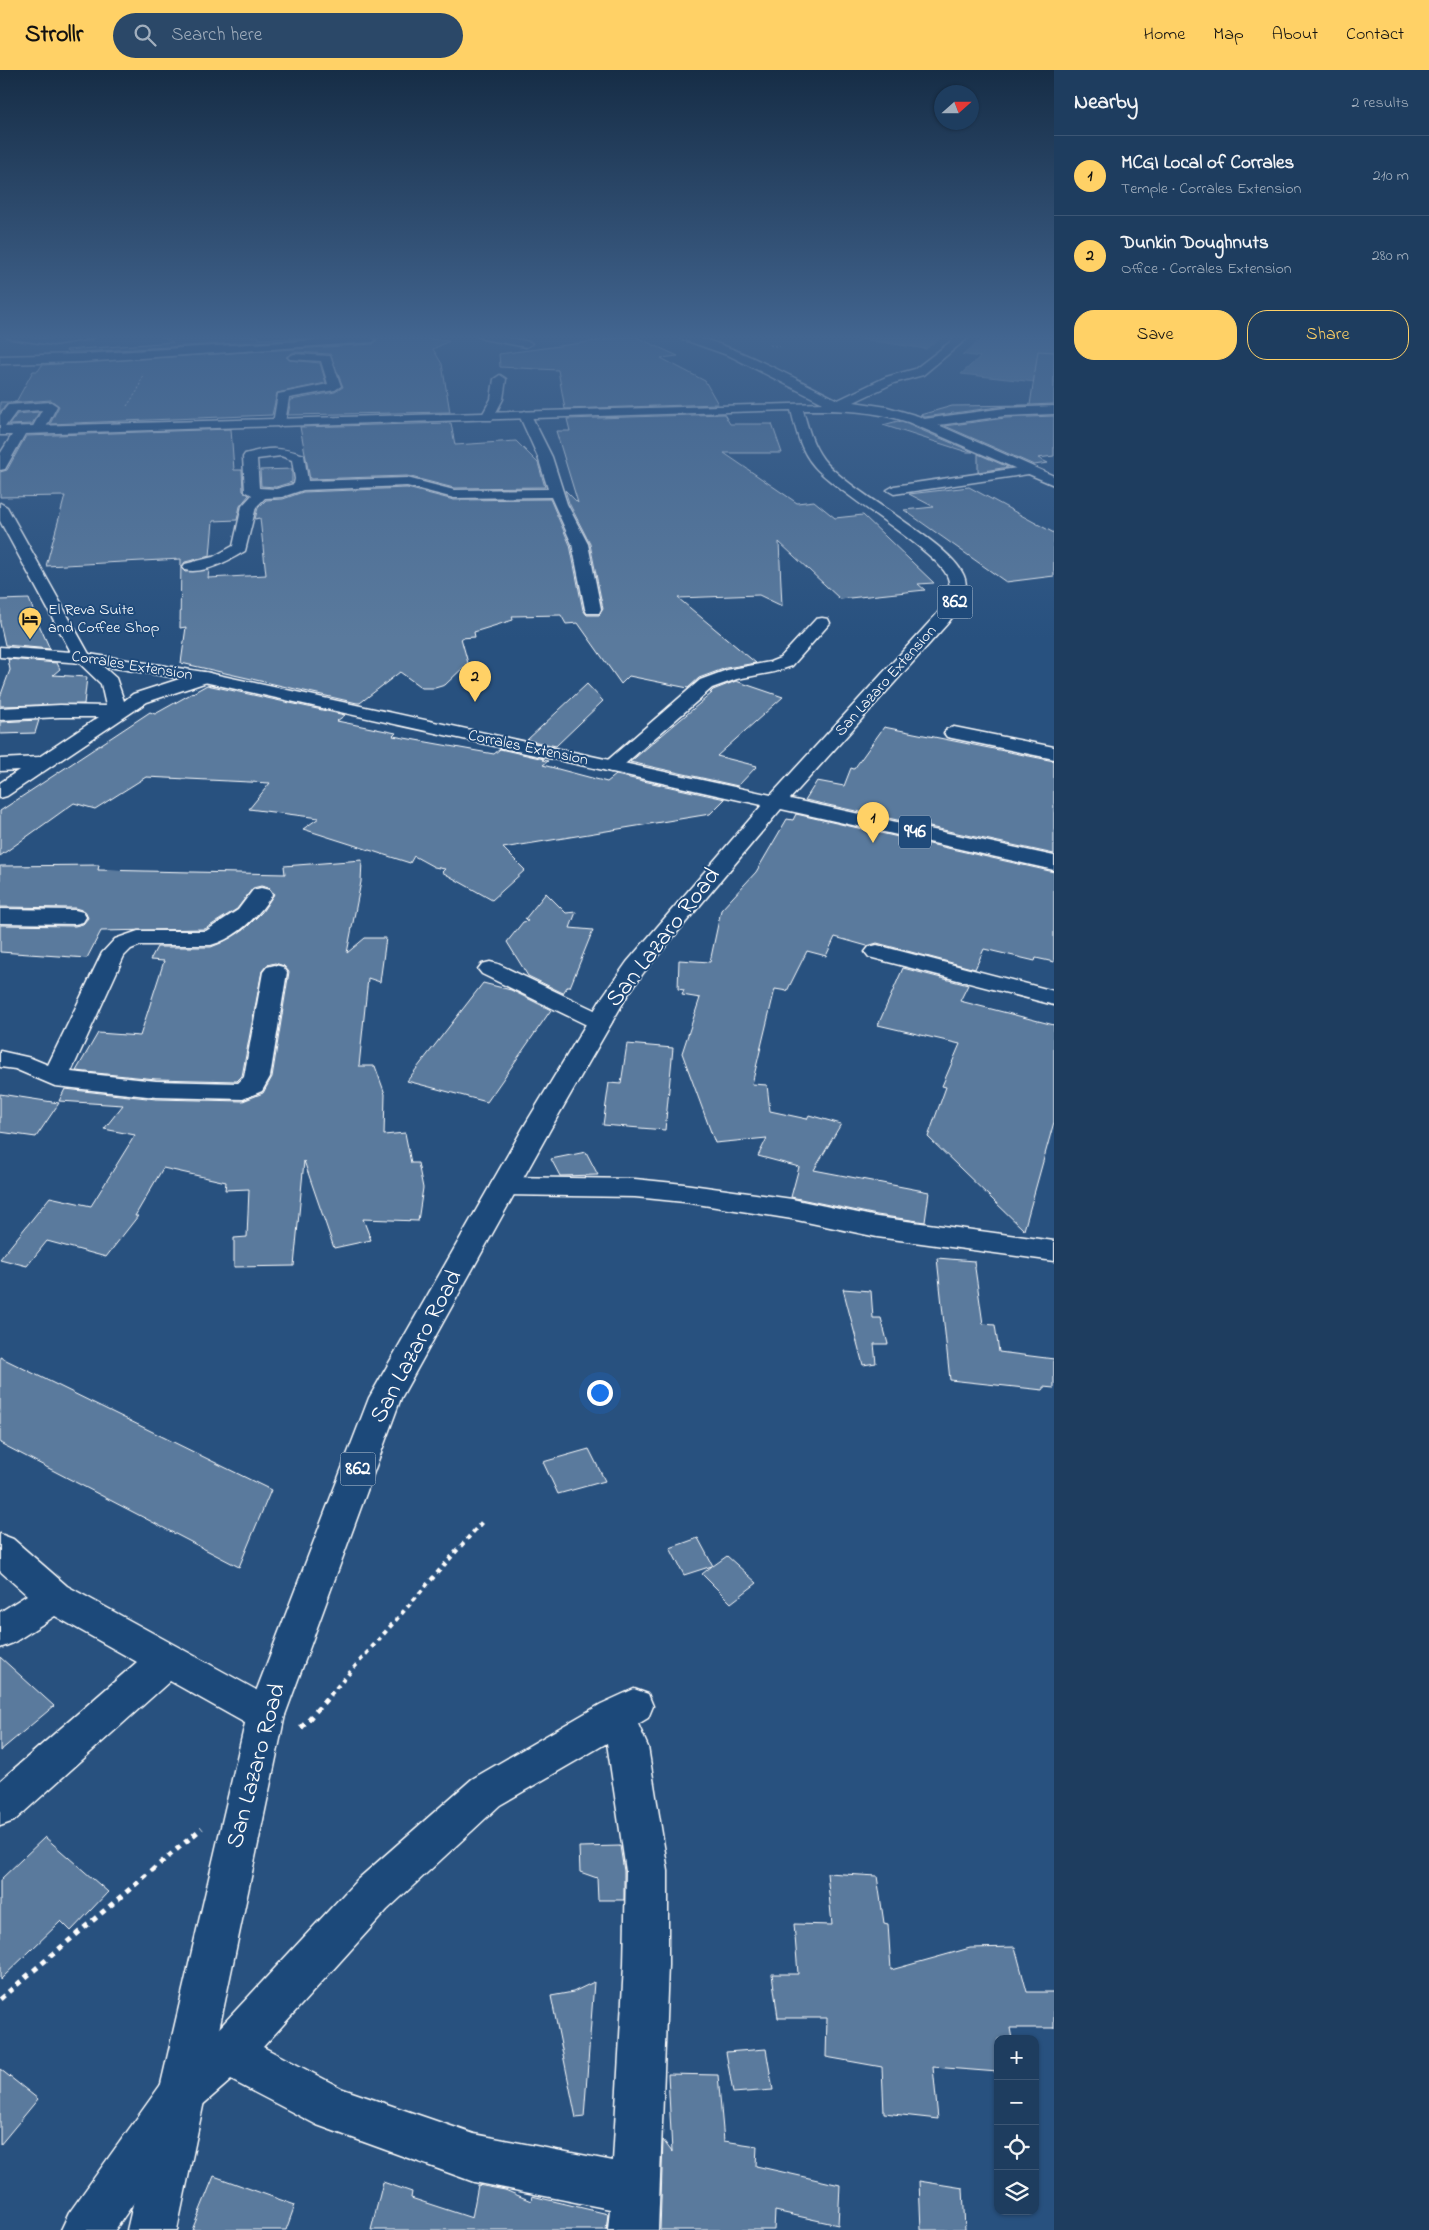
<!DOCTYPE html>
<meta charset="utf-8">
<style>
body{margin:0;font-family:"Indie Flower",sans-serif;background:#2b4868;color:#f1f3f6}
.controls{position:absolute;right:15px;bottom:15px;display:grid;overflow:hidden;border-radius:10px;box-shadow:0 1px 4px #0004}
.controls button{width:45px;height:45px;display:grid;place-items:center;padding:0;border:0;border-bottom:1px solid #3c5674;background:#1e3d5f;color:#f1f3f6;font:25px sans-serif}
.compass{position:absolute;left:934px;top:15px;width:45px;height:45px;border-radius:50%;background:#1e3d5f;box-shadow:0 1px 4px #0004;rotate:69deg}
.you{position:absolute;left:599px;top:1322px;width:18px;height:18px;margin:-12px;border:4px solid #fff;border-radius:50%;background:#1a73e8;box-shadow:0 0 0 8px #1a73e833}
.badge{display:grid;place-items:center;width:32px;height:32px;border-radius:50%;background:#ffd166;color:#111;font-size:16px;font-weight:700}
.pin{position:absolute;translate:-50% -41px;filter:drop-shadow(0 1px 2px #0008)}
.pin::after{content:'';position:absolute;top:26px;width:18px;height:15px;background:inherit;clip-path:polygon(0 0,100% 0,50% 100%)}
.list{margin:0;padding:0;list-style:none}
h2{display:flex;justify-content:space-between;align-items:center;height:65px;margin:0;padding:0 20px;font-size:21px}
h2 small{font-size:16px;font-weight:400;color:#a1aebd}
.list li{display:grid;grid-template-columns:32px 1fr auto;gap:15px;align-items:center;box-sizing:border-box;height:80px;padding:0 20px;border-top:1px solid #3c5674}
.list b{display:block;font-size:19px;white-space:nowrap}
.list p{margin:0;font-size:16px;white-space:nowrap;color:#a1aebd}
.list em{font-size:16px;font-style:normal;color:#a1aebd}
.actions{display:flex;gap:10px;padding:15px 20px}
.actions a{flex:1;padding:11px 0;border:1px solid #ffd166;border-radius:20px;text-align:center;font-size:18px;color:#ffd166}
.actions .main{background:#ffd166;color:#111}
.icon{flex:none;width:28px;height:28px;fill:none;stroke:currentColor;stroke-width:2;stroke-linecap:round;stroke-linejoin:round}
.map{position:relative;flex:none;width:1054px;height:2160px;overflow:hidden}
header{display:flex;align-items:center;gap:30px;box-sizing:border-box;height:70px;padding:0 25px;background:#ffd166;color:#111}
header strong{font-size:24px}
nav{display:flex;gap:28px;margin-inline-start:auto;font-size:18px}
.search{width:350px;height:45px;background:#2b4868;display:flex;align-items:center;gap:12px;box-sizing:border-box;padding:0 18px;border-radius:28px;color:#a1aebd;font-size:19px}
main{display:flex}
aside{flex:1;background:#1e3d5f}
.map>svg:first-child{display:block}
.water{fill:#718dab;stroke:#aabbcd}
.pier{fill:#28517f}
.building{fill:#5a7a9d;stroke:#fff}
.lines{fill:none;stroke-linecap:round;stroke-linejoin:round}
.minor-casing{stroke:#fff;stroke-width:3}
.major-casing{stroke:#fff;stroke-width:3}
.path-far2{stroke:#fff;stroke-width:1;stroke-dasharray:2 2;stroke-linecap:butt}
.path-far1{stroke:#fff;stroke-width:4;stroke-dasharray:4.5 4.5;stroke-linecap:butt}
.path{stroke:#fff;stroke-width:5;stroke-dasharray:5.5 5.5;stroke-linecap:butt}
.minor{fill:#1f4a7a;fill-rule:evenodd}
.major{fill:#1f4a7a;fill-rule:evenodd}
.labels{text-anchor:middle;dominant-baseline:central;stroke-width:4;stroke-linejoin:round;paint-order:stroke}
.far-poi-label{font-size:16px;fill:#fff;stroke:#1f4a7a;text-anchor:start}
.far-street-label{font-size:16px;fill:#fff;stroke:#1f4a7a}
.shield{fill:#1f4a7a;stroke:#bcc9d7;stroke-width:1}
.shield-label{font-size:19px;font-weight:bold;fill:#fff}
.near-street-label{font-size:24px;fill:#fff;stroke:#1f4a7a}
</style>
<header>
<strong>Strollr</strong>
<div class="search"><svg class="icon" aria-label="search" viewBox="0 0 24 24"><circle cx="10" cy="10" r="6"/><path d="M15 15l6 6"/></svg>Search here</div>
<nav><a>Home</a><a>Map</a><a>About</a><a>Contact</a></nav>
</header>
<main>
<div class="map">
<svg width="1054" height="2160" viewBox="0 0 1054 2160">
<rect width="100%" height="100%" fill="#28517f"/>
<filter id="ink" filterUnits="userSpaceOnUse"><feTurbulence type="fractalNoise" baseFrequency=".02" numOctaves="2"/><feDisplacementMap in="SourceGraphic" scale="10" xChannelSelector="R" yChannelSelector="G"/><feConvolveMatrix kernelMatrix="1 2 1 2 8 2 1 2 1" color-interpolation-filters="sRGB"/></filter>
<g filter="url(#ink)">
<path class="water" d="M840 266H1054V314L961 304 980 287Z"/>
<path class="pier" d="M945 266H985L959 287 924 281Z"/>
<path class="building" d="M161 266H259V269L360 266 82 282H67L66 280 173 272Z
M371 266H434L428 269 449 271 433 279 442 294 450 342 288 345 291 330 335 322 343 317 330 284 294 282 286 287 289 290 320 293 326 313 277 323 272 345 50 354 59 336 51 330 8 333 0 342V332H16L33 301H38L42 295 373 274 377 270Z
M634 266 678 286 661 288 705 311 718 334 565 339 558 300 500 297 499 284Z
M1038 281 1054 282V334L1030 335Z
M1030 335 1005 336 925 347 920 345 952 336Z
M39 342 32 354 9 355 17 344Z
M724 344 730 354H772L782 383H724L797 433 814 431 835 448 863 445 934 513 918 514 925 520 840 529 779 472 782 536 759 525 678 528 756 593 726 598 699 608 688 618 629 606 621 614 578 553 566 554 561 545 512 546 513 550 474 562 475 567 461 568 468 593 445 615 435 618H422L400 602 360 633H357L181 593 186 557 180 558 181 489 46 496 65 426 0 427V402L7 400 26 366 231 359 234 400H242L243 421 249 425 240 436 237 450 213 451 210 486 185 492 181 498 185 502 209 500 208 508 266 505 260 448 255 449 258 438 266 430 283 429 303 422 407 418 454 430 550 429 570 475 583 540 587 545H599L603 539 590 474 569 433 565 420 578 433 556 361H570L567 349Z
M1054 346V386L1038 388 1048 393 1034 395 945 356 1005 348Z
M898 351 907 354 973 382H967L883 355Z
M451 353 455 375 516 371 538 393 545 417 454 418 407 406 310 409 300 357Z
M978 384 1008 397 978 402Z
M292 399V412L276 417 261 416 260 400Z
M969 417 1054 463V506L1006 512 904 440 934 437 909 424Z
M29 529 37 550 50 579 5 575 0 553V530Z
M8 589 57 593 60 599 53 605 87 607 84 634 0 636V627L10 600Z
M736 611 783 627 717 686 757 696 738 716 630 692 712 623H710L713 620Z
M587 614 603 631 556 676 527 670Z
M207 615 345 645 337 651 396 663 393 666 494 684 500 679 544 689 542 690 548 691 543 695 607 712 616 705 725 729 710 744 503 778 525 800 492 830 442 802 445 799 434 797 414 786 410 793 303 759 319 748 249 739 270 713 146 707 95 739 74 733 0 786V741L150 642 155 644Z
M39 650 35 663 0 664V652Z
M884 657 1054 691V784L805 730 817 711 844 716 851 698 854 699Z
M796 744 1054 802V892L1036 888 1035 891 984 879 975 899 877 873 867 876 835 867 826 886 807 881 787 921 775 919 752 1014 767 1015 770 1041 807 1049 809 1045 841 1054 814 1100 929 1122 925 1152 877 1145 791 1127 799 1097 758 1086 767 1068 715 1073 682 983 700 928 682 925 684 920 678 919 679 890 710 892 721 840 756 802 787 749 793 750Z
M362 790 361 812 347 883 365 868H386L380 912 368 908 359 996H375L385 1024 384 1065 405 1063 411 1093H418L423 1118 418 1151 363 1149 371 1170 334 1178 304 1091 294 1196 234 1197V1168L247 1167 249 1119 225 1120 226 1112 163 1098 135 1146H138L106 1187 47 1171 27 1196 0 1189 50 1127 91 1136 135 1065 104 1059 123 1035 59 1031 65 1019 156 1029 243 1031 263 1023 272 1007 289 902 284 896 275 893 267 895 262 901 242 1006 237 1011 156 1009 76 1001 98 963 140 966 164 891 150 890 157 877H211L221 873 247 857 262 842 274 824 269 818 261 816 253 818 237 839 205 859 101 861 87 888 0 882V855L75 856 83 854 88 848 85 841 75 838 0 837V796L99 795 98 800 285 804 284 796Z
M546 823 566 843 576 842 570 858 593 860 570 917H567L563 923 528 906 507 872 523 852 528 851 525 849Z
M903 898 968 915 960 931 1054 955V1052L1024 1160 928 1067 946 1017 942 1016 960 974 878 955Z
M483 913 511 920 551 940 487 1032 407 1011Z
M627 974 673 978 665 1060 603 1055 609 1013 621 1014Z
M0 1024 59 1033 36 1067 0 1062Z
M586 1082 598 1105 560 1106 551 1089Z
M937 1188 974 1191 983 1254 995 1255 999 1282 1054 1289V1318L1043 1317V1320L950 1310Z
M843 1219 871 1221 873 1248H881L888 1274H874L876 1293 863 1295Z
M0 1287 271 1420 239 1497 0 1373Z
M589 1379 605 1411 558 1424 543 1392Z
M698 1468 713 1496 727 1486 757 1513 731 1533 702 1504 712 1496 684 1505 670 1478Z
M0 1587 54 1636 0 1681Z
M45 1767 108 1822 71 1861 61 1851 0 1910V1810Z
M620 1776 624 1801V1830H598L597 1808 580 1802 579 1777Z
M827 1803 877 1806 884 1853 888 1854 891 1900 970 1878 1015 1877 1027 1922H1054V1958H1010L1012 1969H998V2002L933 1997 938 2049 884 2043 882 1997 826 1987 827 1948H778L772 1904H798L794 1854 832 1855Z
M594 1912 584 2047 576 2048 551 1926 573 1922Z
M766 1979 773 2020 733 2023 726 1982Z
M0 1999 38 2029 0 2075Z
M668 2004 718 2005 724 2071 757 2076 756 2096 840 2115 838 2155 775 2141 774 2160H660L663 2070 672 2082Z
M214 2106 295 2135 286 2160H192Z
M919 2111 963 2118 965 2160H921Z
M383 2112 412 2122 411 2128 472 2148 478 2115 505 2120 531 2131 532 2126 608 2144 606 2160H371Z"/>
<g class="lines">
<defs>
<path id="minor" d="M6 266C22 265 37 269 53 269 67 268 81 265 96 266L90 269 53 275 12 269Z
M477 266H499L530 272 532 274 526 277 483 269Z
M369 267 373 268 375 270 373 272 82 292 0 294V286L82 284Z
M294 284 330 286 341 316 335 320 289 328 285 353 279 357 273 353 278 324 328 314 321 291 290 289 288 287Z
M500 305 506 309 503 329 492 350H482L481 347 491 329 494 309Z
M51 332 57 336 43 363H33L31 360 42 340 16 342 5 357 0 358V345L8 335Z
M1054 336V344L1005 346 924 357 918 353 924 349 1005 338Z
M525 341 531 345 552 387 567 434 588 474 601 539 599 543H587L585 539 572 474 551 427 454 428 407 416 303 420 282 427 265 428 256 437 245 481C230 490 203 505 185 500L183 497 185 494 213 487 233 476 242 436 252 425 245 421 243 387 245 384C269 377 280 377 304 385L308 411 407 408 454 420 548 419 538 387 519 345ZM281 386 292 390 295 409 294 414 276 419 259 418 257 389Z
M1030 396 1037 400 1035 403 894 424 887 420 894 416Z
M822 548 828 549 830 553 792 596 774 602 737 609 712 618 618 700 611 702 604 700 601 696 700 610 727 600 770 592 780 588 816 549Z
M83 583 89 584 116 608 124 631 133 624 198 603 204 602 210 603 213 607 210 611 147 632 7 726 0 728V713L19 700 0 701V689L39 687 99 647H60L0 650V638L60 635 106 636 101 614 74 588 77 584Z
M954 657 1054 677V689L947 667 944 663 947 659Z
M261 818 269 820 272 825C258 846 237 868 211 875H141L131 879 124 886 71 1002 156 1011 238 1013 244 1007 263 902 267 897 275 895 283 897 287 902 270 1007 262 1021 243 1029 156 1027 55 1016 15 999 0 997V981L31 988 48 995 102 883 115 869 138 861H206L238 840 253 820Z
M0 839 75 840 83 842 86 847 83 852 75 854 0 853Z
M877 875 1054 921V935L869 887 865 882 869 877Z
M490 892 498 894 609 947 612 952 609 957 600 959 591 957 482 904 478 899 482 894Z
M504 1107 635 1109 684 1114 792 1129 877 1147 1054 1171V1191L877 1167 792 1149 684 1132 635 1127 504 1125 494 1123 490 1116 494 1109Z
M0 1464 13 1469 67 1516 280 1633 285 1645 280 1657 266 1663 252 1657 170 1611 14 1751 0 1756V1711L137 1592 55 1546 13 1573 0 1578V1542L27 1525 0 1501Z
M634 1619 648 1624 653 1636 648 1648 638 1654 648 1677 668 1801V1895L658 2160H608L610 2139 474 2112 317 2055 231 2010 199 2038 115 2160H61L69 2143 167 2006 211 1967 357 1810 472 1709 601 1634ZM607 1673 626 1801 624 1895 613 2091 474 2064 343 2019 263 1977 387 1840 500 1735Z"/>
<path id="major" d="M677 266C715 263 801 312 838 330L886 307 915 299 958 266H970L923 305 894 313 854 332 887 337 918 346 1054 406V415L908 352C872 340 841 340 803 340 808 358 812 374 823 389 850 424 956 474 965 509 969 527 958 539 948 553L790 729 1054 786V800L781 739 644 902 627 926 551 1058 401 1328 285 1645 177 2160H127L247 1645 369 1328 523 1058 603 926 627 892 762 735 204 612 83 593 0 587V577L71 582 0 451V433L7 437 89 584 204 602 771 725 936 545C945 534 953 523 948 508 941 483 838 424 814 396 800 380 796 360 791 340L25 364 5 399 0 400V384L12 365H0V357L823 333 730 286 679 268Z"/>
</defs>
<use href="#minor" class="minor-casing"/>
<use href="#major" class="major-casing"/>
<path class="path-far2" d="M770 275 782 277
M127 336 138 320 143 304"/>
<path class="path-far1" d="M330 1625 482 1452"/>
<path class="path" d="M301 1658 331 1624
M0 1929 202 1758"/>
<use href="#minor" class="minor"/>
<use href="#major" class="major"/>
</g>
</g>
<linearGradient id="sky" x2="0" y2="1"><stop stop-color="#162d46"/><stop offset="0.47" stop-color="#426590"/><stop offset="1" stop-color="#426590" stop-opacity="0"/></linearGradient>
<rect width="1054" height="568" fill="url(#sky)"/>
<defs>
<symbol id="hotel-pin" viewBox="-11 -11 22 30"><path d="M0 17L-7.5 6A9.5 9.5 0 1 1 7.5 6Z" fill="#ffd166" stroke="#1f4a7a"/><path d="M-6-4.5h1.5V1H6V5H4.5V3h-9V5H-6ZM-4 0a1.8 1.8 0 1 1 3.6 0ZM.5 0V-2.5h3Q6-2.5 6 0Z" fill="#111"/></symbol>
</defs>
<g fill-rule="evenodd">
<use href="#hotel-pin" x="16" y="535" width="28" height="38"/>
</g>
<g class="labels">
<g class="far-poi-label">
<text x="48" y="540">El Reva Suite<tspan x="48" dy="18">and Coffee Shop</tspan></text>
</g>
<g class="far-street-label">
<text transform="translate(132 596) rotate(9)">Corrales Extension</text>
<text transform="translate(886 611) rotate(-48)">San Lazaro Extension</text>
<text transform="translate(528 678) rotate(12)">Corrales Extension</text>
</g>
<g class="shield">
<rect x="937.5" y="515.5" width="35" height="33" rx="4"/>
<rect x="899" y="745.5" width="32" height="33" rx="4"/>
<rect x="340.5" y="1382.5" width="35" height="33" rx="4"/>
</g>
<g class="shield-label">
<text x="955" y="532">862</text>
<text x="915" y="762">946</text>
<text x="358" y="1399">862</text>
</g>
<g class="near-street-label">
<text transform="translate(664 868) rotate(-52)">San Lazaro Road</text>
<text transform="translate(417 1277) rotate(-62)">San Lazaro Road</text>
<text transform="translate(257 1696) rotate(-75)">San Lazaro Road</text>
</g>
</g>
</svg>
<div class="controls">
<button>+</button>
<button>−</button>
<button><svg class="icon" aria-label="locate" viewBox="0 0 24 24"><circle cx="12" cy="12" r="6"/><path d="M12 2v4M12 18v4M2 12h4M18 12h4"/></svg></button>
<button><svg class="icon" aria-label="layers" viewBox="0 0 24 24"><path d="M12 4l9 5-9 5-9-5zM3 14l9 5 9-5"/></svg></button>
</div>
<svg class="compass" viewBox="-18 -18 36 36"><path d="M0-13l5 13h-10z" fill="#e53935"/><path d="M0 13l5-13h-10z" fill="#a1aebd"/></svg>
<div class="you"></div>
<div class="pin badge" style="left:873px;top:773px">1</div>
<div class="pin badge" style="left:475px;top:632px">2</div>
</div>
<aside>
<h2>Nearby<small>2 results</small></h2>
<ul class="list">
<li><span class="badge">1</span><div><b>MCGI Local of Corrales</b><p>Temple · Corrales Extension</p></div><em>210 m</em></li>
<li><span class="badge">2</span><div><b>Dunkin Doughnuts</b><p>Office · Corrales Extension</p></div><em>280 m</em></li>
</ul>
<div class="actions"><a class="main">Save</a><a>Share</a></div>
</aside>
</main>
